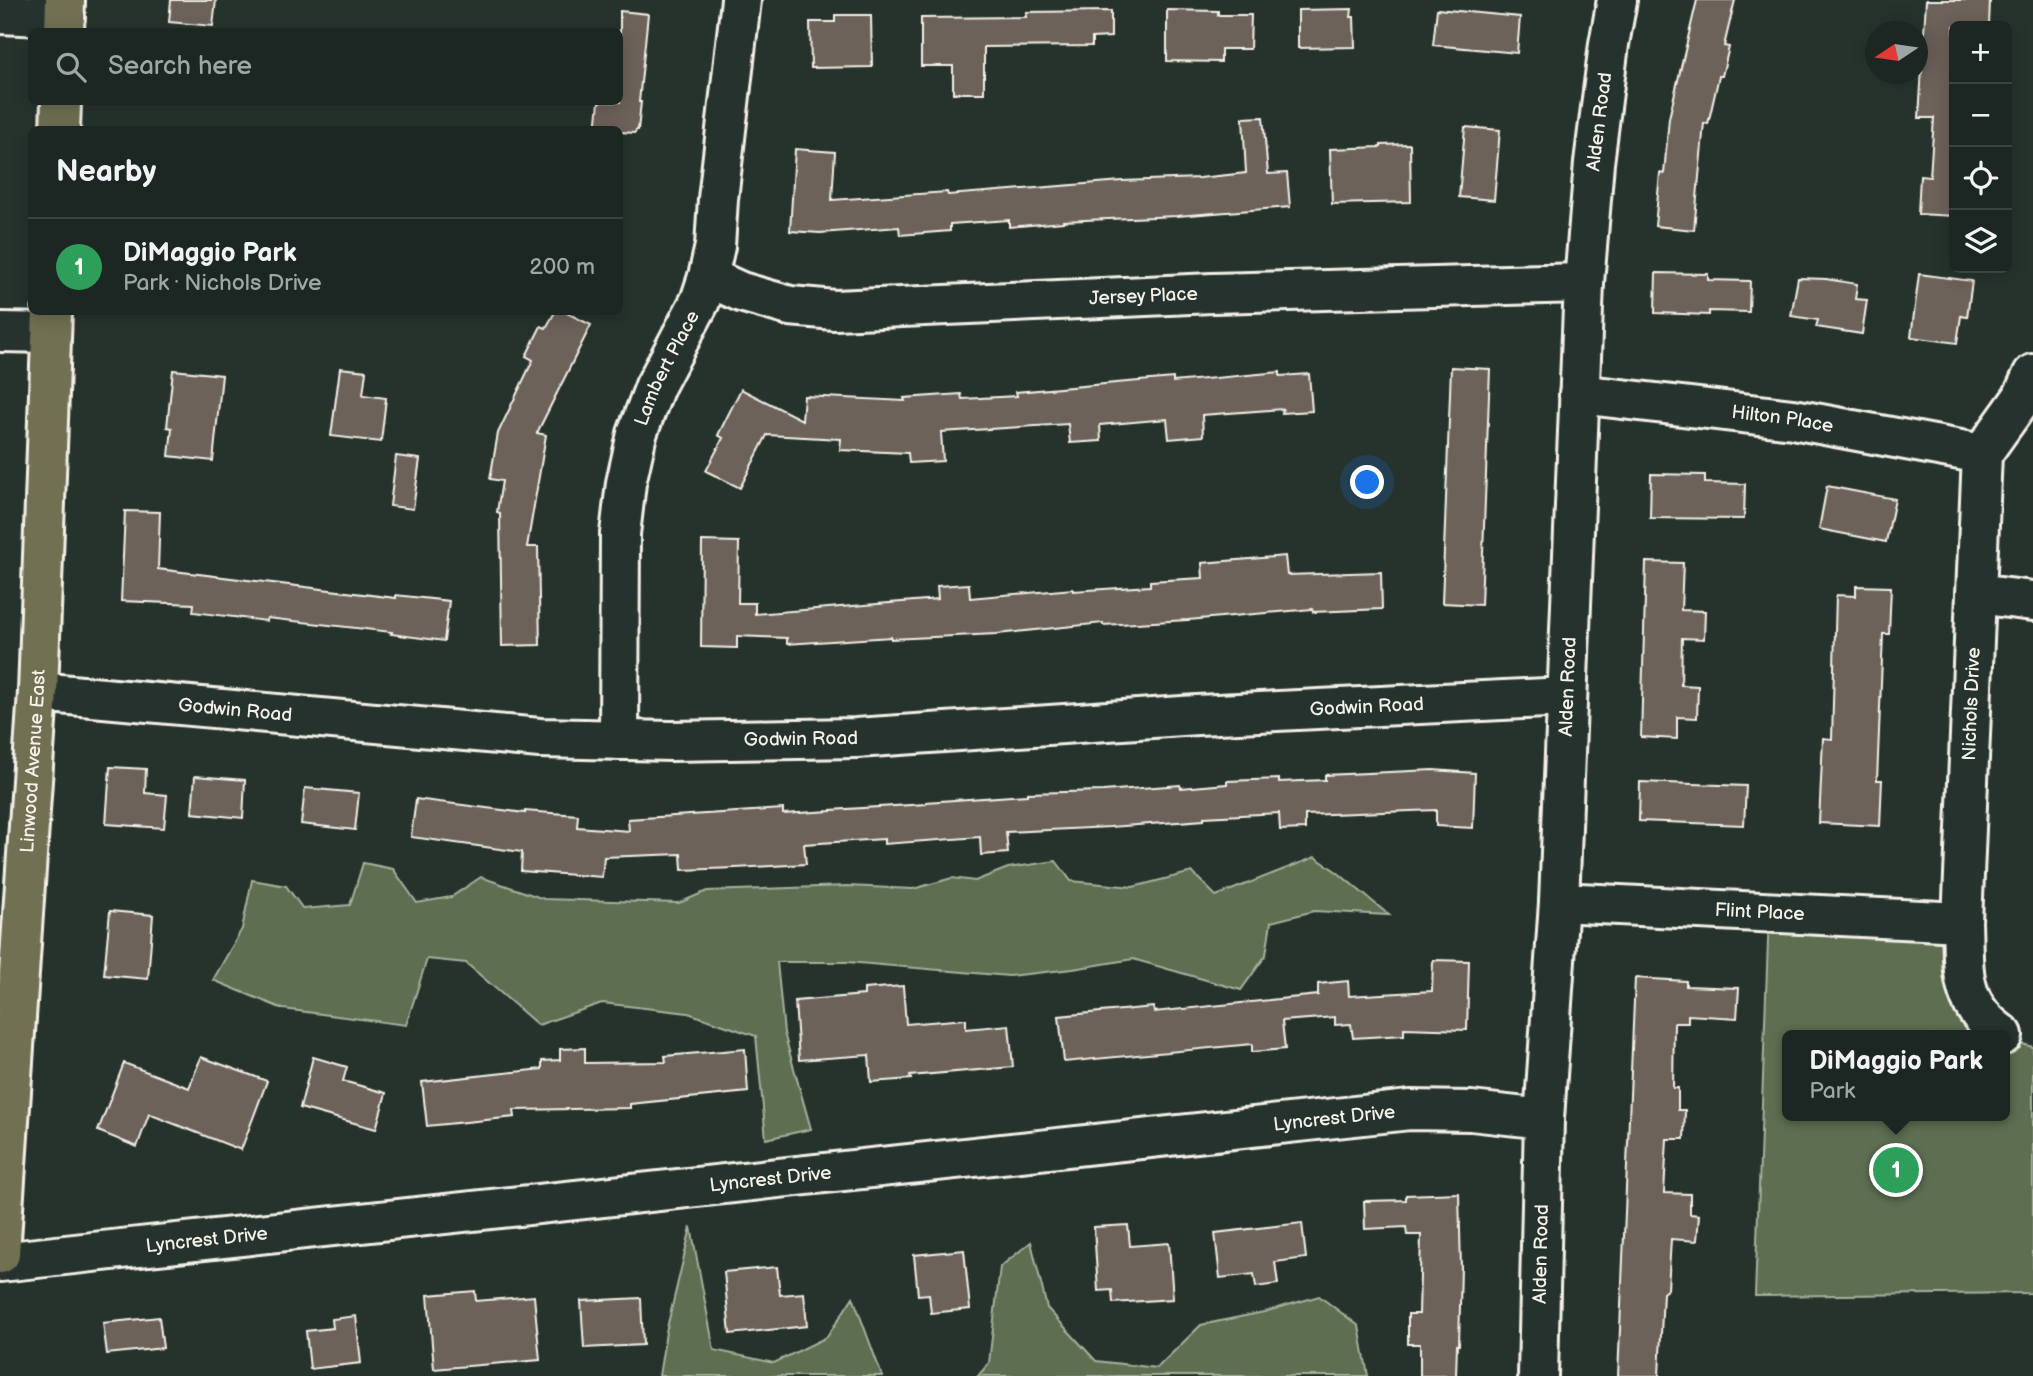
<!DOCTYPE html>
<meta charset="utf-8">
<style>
body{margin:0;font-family:"Balsamiq Sans",sans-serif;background:#29322f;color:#f1f3f6}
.controls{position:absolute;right:21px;top:21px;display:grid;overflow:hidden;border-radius:10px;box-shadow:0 4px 18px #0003}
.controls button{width:63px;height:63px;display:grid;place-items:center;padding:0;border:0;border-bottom:2px solid #3a4340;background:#1c2622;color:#f1f3f6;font:35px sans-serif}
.compass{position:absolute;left:1865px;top:21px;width:63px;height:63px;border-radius:50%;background:#1c2622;box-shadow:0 4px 18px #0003;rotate:257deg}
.you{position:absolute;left:1368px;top:483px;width:24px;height:24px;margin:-18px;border:5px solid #fff;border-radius:50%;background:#1a73e8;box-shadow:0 0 0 10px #1a73e833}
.badge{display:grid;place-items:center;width:46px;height:46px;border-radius:50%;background:#d93025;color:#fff;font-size:23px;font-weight:700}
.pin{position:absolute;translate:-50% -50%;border:4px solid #fff;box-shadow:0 2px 7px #0006}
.popup{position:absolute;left:1782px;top:1030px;width:228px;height:91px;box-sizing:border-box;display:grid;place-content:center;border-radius:10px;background:#1c2622;filter:drop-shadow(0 2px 5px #0005);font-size:23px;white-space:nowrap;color:#a0a5a5}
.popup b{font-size:26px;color:#f1f3f6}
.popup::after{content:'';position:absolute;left:50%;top:100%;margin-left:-14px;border:14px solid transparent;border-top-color:#1c2622}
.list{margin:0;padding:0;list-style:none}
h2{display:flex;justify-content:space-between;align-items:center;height:91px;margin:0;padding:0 28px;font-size:30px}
h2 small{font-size:23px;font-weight:400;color:#a0a5a5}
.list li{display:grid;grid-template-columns:46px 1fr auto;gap:21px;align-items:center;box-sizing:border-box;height:98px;padding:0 28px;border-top:2px solid #3a4340}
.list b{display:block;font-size:26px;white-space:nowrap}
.list p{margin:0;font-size:23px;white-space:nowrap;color:#a0a5a5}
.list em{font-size:23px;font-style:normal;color:#a0a5a5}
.icon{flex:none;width:38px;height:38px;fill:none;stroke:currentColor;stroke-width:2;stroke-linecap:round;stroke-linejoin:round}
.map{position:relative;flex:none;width:2033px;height:1376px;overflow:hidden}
.search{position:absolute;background:#1c2622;box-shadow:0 4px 18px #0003;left:28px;top:28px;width:595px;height:77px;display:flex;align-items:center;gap:18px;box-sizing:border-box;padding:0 24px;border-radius:10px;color:#a0a5a5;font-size:26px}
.panel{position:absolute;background:#1c2622;box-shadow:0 4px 18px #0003;left:28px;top:126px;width:595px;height:189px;border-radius:10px}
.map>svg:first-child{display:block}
.green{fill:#5d6e51;stroke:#a8b09c;stroke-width:2}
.building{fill:#6d625a;stroke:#f4f1e8;stroke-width:2}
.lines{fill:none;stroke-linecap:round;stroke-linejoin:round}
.minor-casing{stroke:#f4f1e8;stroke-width:44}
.major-casing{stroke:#f4f1e8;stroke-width:44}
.minor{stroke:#26332d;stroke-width:38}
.major{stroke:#706f52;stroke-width:38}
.labels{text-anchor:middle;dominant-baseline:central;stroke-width:5;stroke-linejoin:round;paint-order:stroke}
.street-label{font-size:19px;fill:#f4f1e8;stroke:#26332d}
</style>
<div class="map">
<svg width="2033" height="1376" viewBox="0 0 2033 1376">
<rect width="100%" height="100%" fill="#26332d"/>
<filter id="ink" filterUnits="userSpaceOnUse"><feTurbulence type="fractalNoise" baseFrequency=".0143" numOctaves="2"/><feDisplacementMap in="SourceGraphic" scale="14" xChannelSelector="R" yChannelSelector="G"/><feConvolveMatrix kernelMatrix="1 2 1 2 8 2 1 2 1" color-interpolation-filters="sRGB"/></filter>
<g filter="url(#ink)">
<path class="green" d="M1315 857 1337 872 1389 915 1314 911 1271 922 1266 955 1241 990 1133 959 1073 969 1009 976 847 962H777L784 1033 811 1129 766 1139 756 1036 688 1013 602 1003 538 1025 466 963 427 959 406 1025 283 1009 213 980 242 929 252 880 286 886 303 909 350 905 363 863 393 869 417 903 451 897 481 877 544 899 679 903 707 891 847 886 913 889 952 878 975 881 1008 868 1056 861 1071 881 1133 887 1192 872 1216 896Z
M1769 913 1962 922 2003 1035H1787V1116H2004L2005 1037 2009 1040 2033 1047V1293L1755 1296Z
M691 1227 714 1350 774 1363 827 1337 853 1297 882 1376H659L666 1332Z
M1031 1242 1047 1308 1096 1361 1157 1368 1201 1325 1264 1312 1319 1296 1359 1326 1368 1376H978L989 1363 1000 1267Z"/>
<path class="building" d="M171 0H216L213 26 169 22Z
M1697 0H1735L1724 46 1729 47 1722 76H1719L1708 124 1704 123 1694 230 1655 226 1660 173 1664 174 1669 118Z
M1926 0H1990L1989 26H1954V216L1918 214 1920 176 1930 177 1934 118H1919Z
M1352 9 1351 17H1354L1355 47 1298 48V10Z
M1437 9 1520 17 1517 53 1433 45Z
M1167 10 1218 11V15H1251L1250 49H1221V62L1167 61Z
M620 11 648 14 639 102H641L638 130H636L635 133 620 132V130H596L599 102H620Z
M1111 11V37L1092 38V46L984 47V93H953V66H921V18L1026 17V12Z
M835 15H871L872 67 811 68 810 22H835Z
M1263 117 1268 174 1287 173 1290 207 1177 216 1063 221V222L1009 227V220L950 224V231L900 235 899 227 820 233 790 231 795 149 835 152 832 200 947 192 948 195 1122 181 1199 178 1246 173 1243 118Z
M1465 127 1500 130 1494 200 1459 197Z
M1410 144 1411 202 1332 204 1330 149 1381 147V145Z
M1656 273 1708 274V280L1750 281 1749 312 1709 311V315L1655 313Z
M1919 274 1972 281 1967 317 1961 316 1957 343 1911 337Z
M1798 278 1826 279 1857 284 1855 299 1867 300 1862 334 1816 327 1818 320 1791 316Z
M555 312H565L591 325 537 433 546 435 527 547H538L540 645 502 646 500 513 497 512 502 481 490 479 498 433 533 360 526 356 541 326 546 328Z
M1451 367 1490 369 1481 605 1442 603Z
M340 368 366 371 363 395 386 398 381 442 331 436Z
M173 370 222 375 213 461 169 456 172 428 167 427Z
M1280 372V376L1309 374 1312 411 1282 413 1283 409 1202 415 1203 436 1169 439 1167 419 1100 425 1101 441 1070 443 1068 424 941 432 943 461 909 463 908 453 840 450 841 439 767 435 740 488 706 471 723 438 718 435 741 389 802 420 804 396 905 401 904 398 961 394 962 399 1017 396 1016 392 1116 383 1173 378V382Z
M396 456 420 459 413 509 390 506Z
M1651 474 1705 475V483L1745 484 1744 519 1650 518Z
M1827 486 1895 499 1886 542 1819 529Z
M125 511 160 512 158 569 396 598V595L449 601 444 641 391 634 392 632 267 618 266 621 193 612 194 604 121 601Z
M702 541 739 542 738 603H755V614L938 599 937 586 969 584 970 598 1073 589V591L1150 586V581L1203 578 1202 563 1285 556 1287 575 1381 572 1382 609 1313 612 1312 609 1188 620 1103 625V623L997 634 891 639V637L787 644V638L737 636V648L701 647Z
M1646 562 1683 563 1681 610 1705 611 1704 639 1682 638 1681 685 1698 686 1697 718 1677 717V739L1641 737Z
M1856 586 1891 587 1889 634H1883L1882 659 1877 780H1882L1880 826 1819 823 1823 738 1832 739 1836 595 1856 596Z
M110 767 146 769 145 793 167 795 164 828 106 824Z
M1433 770 1475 773 1473 828 1436 826V810L1305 815V829L1280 830 1279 813 1204 817V820L1110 827 1006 832 1008 853 981 855 980 837 884 844V839L804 844 806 864 735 868 682 870 681 854 604 857 602 877 521 871 522 852 411 837 416 799 525 813V811L578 815 577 827 629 831 628 819 783 809V814L831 811V810L926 804V802L1027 795V793L1103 791 1180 785 1181 788 1227 784V781L1279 779V782L1325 780V775Z
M195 776 245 780 243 818 192 813Z
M1640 782 1746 786 1744 825 1639 821Z
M305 788 359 793 355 830 301 824Z
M110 911 153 915 148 979 104 975Z
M1433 960 1469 961 1467 1030 1404 1028V1035L1353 1038 1351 1024 1335 1025V1017L1282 1021 1285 1049 1252 1052V1044L1064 1062 1059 1016 1153 1007 1154 1012 1318 995V984L1348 981 1349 996 1432 991Z
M1635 978 1686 981V986L1739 988 1737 1018 1688 1015V1023H1674L1673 1088H1678V1110H1685L1684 1139H1667L1664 1193 1690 1194V1214L1699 1215 1697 1241 1671 1239 1668 1289 1663 1293 1659 1376H1618Z
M903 986 906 1024 966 1019V1029L1009 1025 1013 1067 910 1076 911 1079 871 1082 869 1055 799 1060 795 1001 864 995V989Z
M585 1048V1063L666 1062 665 1056 745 1049 748 1092 630 1104V1108L514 1110 515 1117 427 1126 422 1082 542 1069V1061L560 1060V1049Z
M201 1057 267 1081 241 1150 149 1114 137 1147 98 1131 124 1063 189 1088Z
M313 1057 347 1067 343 1081 386 1093 376 1129 300 1108Z
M1459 1193 1461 1268 1459 1345H1457L1456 1376H1420V1344H1408V1314H1419L1421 1235H1407L1406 1227 1365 1229 1364 1201 1406 1200V1195Z
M1302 1223 1306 1258 1275 1262 1278 1284 1256 1287 1254 1274 1220 1278 1215 1233Z
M1128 1225 1130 1246 1169 1243 1173 1299 1113 1303 1112 1290 1098 1291 1094 1227Z
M964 1250 970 1309 931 1313 929 1294 918 1295 914 1255Z
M777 1267 780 1295 804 1293 807 1326 730 1334 724 1272Z
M475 1291 476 1301 534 1296 540 1360 434 1369 428 1295Z
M641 1298 643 1345 584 1348 581 1301Z
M356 1316 361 1363 310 1369 306 1331 333 1328 332 1319Z
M159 1317 163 1348 107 1354 103 1323Z"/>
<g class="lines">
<defs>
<g id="minor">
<path d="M0 14 65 17"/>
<path id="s1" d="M708 277 741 292 790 306 835 310 1212 293 1584 283"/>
<path d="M0 332 51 333"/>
<path id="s2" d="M1579 394 1793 419 1982 454"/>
<path d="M1976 594 2033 601"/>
<path id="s3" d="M38 692 540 738 671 741 856 738 1197 715 1566 697"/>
<path id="s4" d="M619 740 620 534 626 483 637 434 655 386 700 301 708 277 715 246 718 199 741 0"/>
<path id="s5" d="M1559 902 1962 922"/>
<path id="s6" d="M2003 1035C1958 1004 1964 971 1962 922L1982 454 2022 398 2033 374"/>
<path id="s7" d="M0 1262 1410 1110 1471 1111 1544 1119"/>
<path id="s8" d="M1538 1376 1544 1119 1559 902 1584 283 1594 163 1609 44 1617 0"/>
</g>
<g id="major">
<path d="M64 32 65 0"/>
<path d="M60 130 61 102"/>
<path id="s9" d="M0 1254 38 692 52 312"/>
</g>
</defs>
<use href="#minor" class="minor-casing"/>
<use href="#major" class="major-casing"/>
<use href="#minor" class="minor"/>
<use href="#major" class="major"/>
</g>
</g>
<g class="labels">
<g class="street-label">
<text stroke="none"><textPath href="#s8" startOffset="1256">Alden Road</textPath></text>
<text stroke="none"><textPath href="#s1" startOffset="441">Jersey Place</textPath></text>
<text stroke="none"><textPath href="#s4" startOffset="380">Lambert Place</textPath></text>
<text stroke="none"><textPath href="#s2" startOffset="205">Hilton Place</textPath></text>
<text stroke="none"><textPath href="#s8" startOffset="690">Alden Road</textPath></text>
<text stroke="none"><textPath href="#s6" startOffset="345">Nichols Drive</textPath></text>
<text stroke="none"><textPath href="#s3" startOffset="1332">Godwin Road</textPath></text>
<text stroke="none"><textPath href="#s3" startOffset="198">Godwin Road</textPath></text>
<text stroke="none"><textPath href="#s3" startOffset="765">Godwin Road</textPath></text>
<text stroke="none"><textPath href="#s9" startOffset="494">Linwood Avenue East</textPath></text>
<text stroke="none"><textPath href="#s5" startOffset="201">Flint Place</textPath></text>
<text stroke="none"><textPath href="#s7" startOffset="1342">Lyncrest Drive</textPath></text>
<text stroke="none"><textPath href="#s7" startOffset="775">Lyncrest Drive</textPath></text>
<text stroke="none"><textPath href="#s7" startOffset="208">Lyncrest Drive</textPath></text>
<text stroke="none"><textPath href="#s8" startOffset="122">Alden Road</textPath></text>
</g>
</g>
</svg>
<div class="controls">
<button>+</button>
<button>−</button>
<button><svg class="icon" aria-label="locate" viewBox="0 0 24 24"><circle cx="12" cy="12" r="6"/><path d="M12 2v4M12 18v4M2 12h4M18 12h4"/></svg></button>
<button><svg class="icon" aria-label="layers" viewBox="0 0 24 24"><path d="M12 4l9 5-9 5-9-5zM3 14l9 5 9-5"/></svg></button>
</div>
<svg class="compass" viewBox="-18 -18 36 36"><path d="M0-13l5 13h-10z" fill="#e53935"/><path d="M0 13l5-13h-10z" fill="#a0a5a5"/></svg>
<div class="you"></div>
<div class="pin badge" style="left:1896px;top:1170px;background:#2e9e5b">1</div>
<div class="popup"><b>DiMaggio Park</b>Park</div>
<div class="search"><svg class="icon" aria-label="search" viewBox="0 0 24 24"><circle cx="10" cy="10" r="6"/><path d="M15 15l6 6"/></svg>Search here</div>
<section class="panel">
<h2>Nearby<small></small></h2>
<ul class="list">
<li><span class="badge" style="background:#2e9e5b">1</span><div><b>DiMaggio Park</b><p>Park · Nichols Drive</p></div><em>200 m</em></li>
</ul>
</section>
</div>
